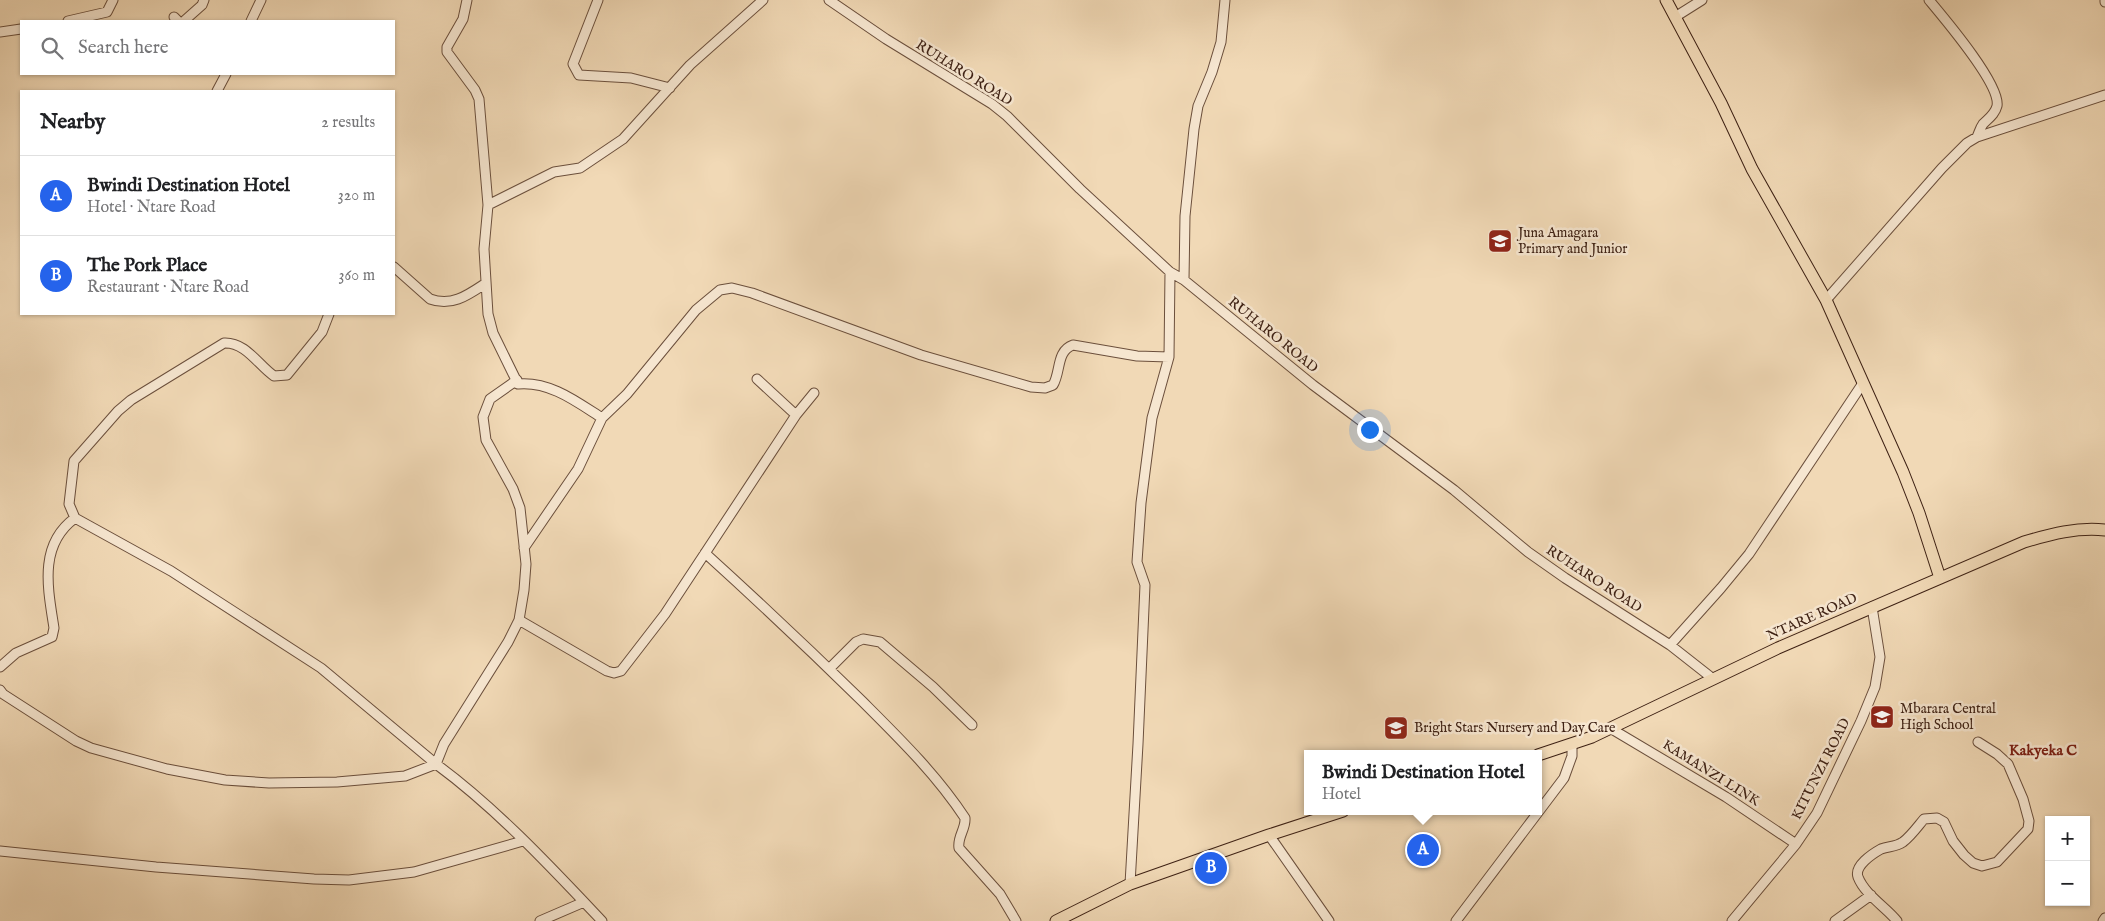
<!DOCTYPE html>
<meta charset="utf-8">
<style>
body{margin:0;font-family:"IM FELL English",serif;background:#f2f2f2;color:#202124}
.controls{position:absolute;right:15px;bottom:15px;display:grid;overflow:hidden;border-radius:0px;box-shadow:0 1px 4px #0004}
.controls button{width:45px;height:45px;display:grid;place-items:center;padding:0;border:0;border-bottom:1px solid #e0e0e0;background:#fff;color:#202124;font:25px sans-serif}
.you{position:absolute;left:1369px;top:429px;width:18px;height:18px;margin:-12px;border:4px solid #fff;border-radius:50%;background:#1a73e8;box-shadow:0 0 0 8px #1a73e833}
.badge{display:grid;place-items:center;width:32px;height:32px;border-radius:50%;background:#2563eb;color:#fff;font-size:16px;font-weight:700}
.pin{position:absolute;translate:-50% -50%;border:2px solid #fff;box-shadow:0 1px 5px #0006}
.popup{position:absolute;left:1304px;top:750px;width:238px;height:65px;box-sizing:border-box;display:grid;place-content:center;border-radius:0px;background:#fff;filter:drop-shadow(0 1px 4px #0005);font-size:16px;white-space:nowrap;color:#757577}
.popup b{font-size:19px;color:#202124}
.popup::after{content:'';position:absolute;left:50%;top:100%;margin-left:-10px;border:10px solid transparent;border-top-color:#fff}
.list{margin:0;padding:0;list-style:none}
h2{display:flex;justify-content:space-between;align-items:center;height:65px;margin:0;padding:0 20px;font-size:21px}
h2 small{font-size:16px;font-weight:400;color:#757577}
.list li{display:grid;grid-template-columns:32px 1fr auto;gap:15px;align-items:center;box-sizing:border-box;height:80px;padding:0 20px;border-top:1px solid #e0e0e0}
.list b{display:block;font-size:19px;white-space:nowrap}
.list p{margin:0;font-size:16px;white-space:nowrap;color:#757577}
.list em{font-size:16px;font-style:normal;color:#757577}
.icon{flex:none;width:28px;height:28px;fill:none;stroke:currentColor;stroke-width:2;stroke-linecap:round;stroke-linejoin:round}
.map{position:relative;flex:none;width:2105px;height:921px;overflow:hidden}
.search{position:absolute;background:#fff;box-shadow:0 1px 4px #0004;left:20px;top:20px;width:375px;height:55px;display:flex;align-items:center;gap:12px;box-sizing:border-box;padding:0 18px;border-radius:0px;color:#757577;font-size:19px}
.panel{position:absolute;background:#fff;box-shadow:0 1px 4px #0004;left:20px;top:90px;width:375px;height:225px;border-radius:0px}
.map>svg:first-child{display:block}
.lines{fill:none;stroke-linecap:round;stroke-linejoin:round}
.minor-casing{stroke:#6b4f3c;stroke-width:11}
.major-casing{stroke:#3e2114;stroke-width:13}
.minor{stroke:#f6e6d0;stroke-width:9}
.major{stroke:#f1d9b6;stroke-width:11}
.labels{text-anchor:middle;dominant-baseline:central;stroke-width:5;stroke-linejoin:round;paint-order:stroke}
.street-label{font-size:14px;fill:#3e2114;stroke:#f6e6d0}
.poi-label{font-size:14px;fill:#3e2114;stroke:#f6e6d0;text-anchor:start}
.neighbourhood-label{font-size:15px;font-weight:bold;fill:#7a1f14;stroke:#f6e6d0}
</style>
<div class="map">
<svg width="2105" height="921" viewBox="0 0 2105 921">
<rect width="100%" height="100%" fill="#f1d9b6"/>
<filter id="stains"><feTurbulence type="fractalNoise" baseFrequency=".004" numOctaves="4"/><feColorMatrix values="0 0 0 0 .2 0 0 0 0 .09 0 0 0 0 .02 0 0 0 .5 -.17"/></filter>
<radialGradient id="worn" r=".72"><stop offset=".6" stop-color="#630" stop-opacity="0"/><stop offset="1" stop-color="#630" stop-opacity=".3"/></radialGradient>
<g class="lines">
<defs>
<path id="minor" d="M467 0 463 19 447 47V52L475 90 479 99 488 205 484 249 488 314 493 333 518 384C550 381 577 402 602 418
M598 0 573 64 579 75 631 78 670 88
M829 0 886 39 992 104 1007 116 1080 189 1170 272 1184 280 1313 385 1454 490 1528 552 1565 578 1670 645 1712 678
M1929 0C1944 18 2001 85 1997 106 1995 114 1989 118 1983 124 1980 128 1979 133 1977 137
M2105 0V2
M174 17 178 21
M1675 17 1702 0
M68 21 107 12 113 0
M184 21 202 5 204 0
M251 21 261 0
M0 32 21 29
M217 91 226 74
M488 205 554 172 580 168 623 139 690 65 763 0
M394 267 430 299C452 307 468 295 486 283
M1184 280 1185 216 1194 129 1198 106 1212 72 1221 42 1225 0
M1826 300 1942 168 1967 143 1977 137 2105 95
M329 314 322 332 287 375 274 376C258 365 246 342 224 343L131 400 118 411 74 461 69 504 75 518 171 571 321 668 436 764
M757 379 796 415
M517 380 490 399 483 417 486 440 513 489 520 508 526 564 524 590 519 620 508 642 444 744 436 764C497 809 550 866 602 921
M524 548 578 469 602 418 627 394 696 310 720 290 732 288 752 293 921 355 1031 387 1045 388 1053 385C1061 372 1056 351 1073 345L1137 356 1169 357
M705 553C759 602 810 650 862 701 899 738 936 774 965 818 966 829 957 837 959 848L1000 894 1016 921
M519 620 607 671 614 673 621 671 665 614 796 415 814 393
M1670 645 1721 588 1749 554 1863 383
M0 667 16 653 52 637 54 628C48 589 38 545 75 518
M829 669 856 642 863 639 880 642 933 687 972 725
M0 690 3 694 76 741 91 748 167 769 225 780 269 783 337 782 405 776 436 764
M1610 728 1726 797 1796 844
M1269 835 1329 921
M0 851 156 867 314 879 349 880 414 872 523 841
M1130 884 1138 744 1145 585 1137 562 1141 503 1152 418 1169 357 1170 272
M540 921 584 902
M1456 921 1564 778 1572 756V745
M1732 921 1796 844 1817 813 1861 721 1875 687 1880 657 1872 607
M1835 921 1871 895
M1897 921C1886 907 1865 895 1858 877 1854 866 1872 854 1881 849 1889 846 1896 847 1903 842 1911 836 1918 826 1924 819L1937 818 1944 822 1953 841 1964 855 1973 863 1982 866 1997 862 2028 829 2029 821 2023 799 2008 764 1997 754 1978 742
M2103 921 2105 918"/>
<path id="major" d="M1666 0 1721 103 1752 169 1826 300 1903 472 1919 513 1940 578
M1538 755 1592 737 1778 648 2024 542C2051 534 2077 527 2105 530
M1056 921 1130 884 1269 835 1343 811"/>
</defs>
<use href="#minor" class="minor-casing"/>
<use href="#major" class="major-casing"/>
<use href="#minor" class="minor"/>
<use href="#major" class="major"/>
</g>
<defs>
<symbol id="school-square" viewBox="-11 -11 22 22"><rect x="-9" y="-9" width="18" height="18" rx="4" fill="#8f2418" stroke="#f6e6d0"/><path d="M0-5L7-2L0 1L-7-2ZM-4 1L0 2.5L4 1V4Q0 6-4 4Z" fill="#fff"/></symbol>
</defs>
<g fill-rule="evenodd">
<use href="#school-square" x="1486" y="227" width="28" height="28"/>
<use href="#school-square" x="1868" y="703" width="28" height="28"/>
<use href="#school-square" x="1382" y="714" width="28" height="28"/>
</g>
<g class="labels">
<g class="street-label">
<text transform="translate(964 73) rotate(32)">RUHARO ROAD</text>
<text transform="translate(1273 335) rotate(39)">RUHARO ROAD</text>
<text transform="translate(1594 579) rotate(33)">RUHARO ROAD</text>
<text transform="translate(1812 617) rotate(-24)">NTARE ROAD</text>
<text transform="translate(1821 769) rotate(-63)">KITUNZI ROAD</text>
<text transform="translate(1711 773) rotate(32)">KAMANZI LINK</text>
</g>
<g class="poi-label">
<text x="1518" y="233">Juna Amagara<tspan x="1518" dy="16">Primary and Junior</tspan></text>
<text x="1900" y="709">Mbarara Central<tspan x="1900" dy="16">High School</tspan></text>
<text x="1414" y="728">Bright Stars Nursery and Day Care</text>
</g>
<g class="neighbourhood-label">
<text x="2043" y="750">Kakyeka C</text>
</g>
</g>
<rect width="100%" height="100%" filter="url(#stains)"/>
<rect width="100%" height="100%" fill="url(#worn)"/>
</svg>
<div class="controls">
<button>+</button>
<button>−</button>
</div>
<div class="you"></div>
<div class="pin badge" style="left:1423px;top:850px">A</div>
<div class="popup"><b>Bwindi Destination Hotel</b>Hotel</div>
<div class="pin badge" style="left:1211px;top:868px">B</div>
<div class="search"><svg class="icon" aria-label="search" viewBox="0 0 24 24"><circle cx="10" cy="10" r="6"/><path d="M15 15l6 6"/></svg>Search here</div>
<section class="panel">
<h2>Nearby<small>2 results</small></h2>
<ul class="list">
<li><span class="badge">A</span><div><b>Bwindi Destination Hotel</b><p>Hotel · Ntare Road</p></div><em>320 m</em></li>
<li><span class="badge">B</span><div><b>The Pork Place</b><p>Restaurant · Ntare Road</p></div><em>360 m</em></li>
</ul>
</section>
</div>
